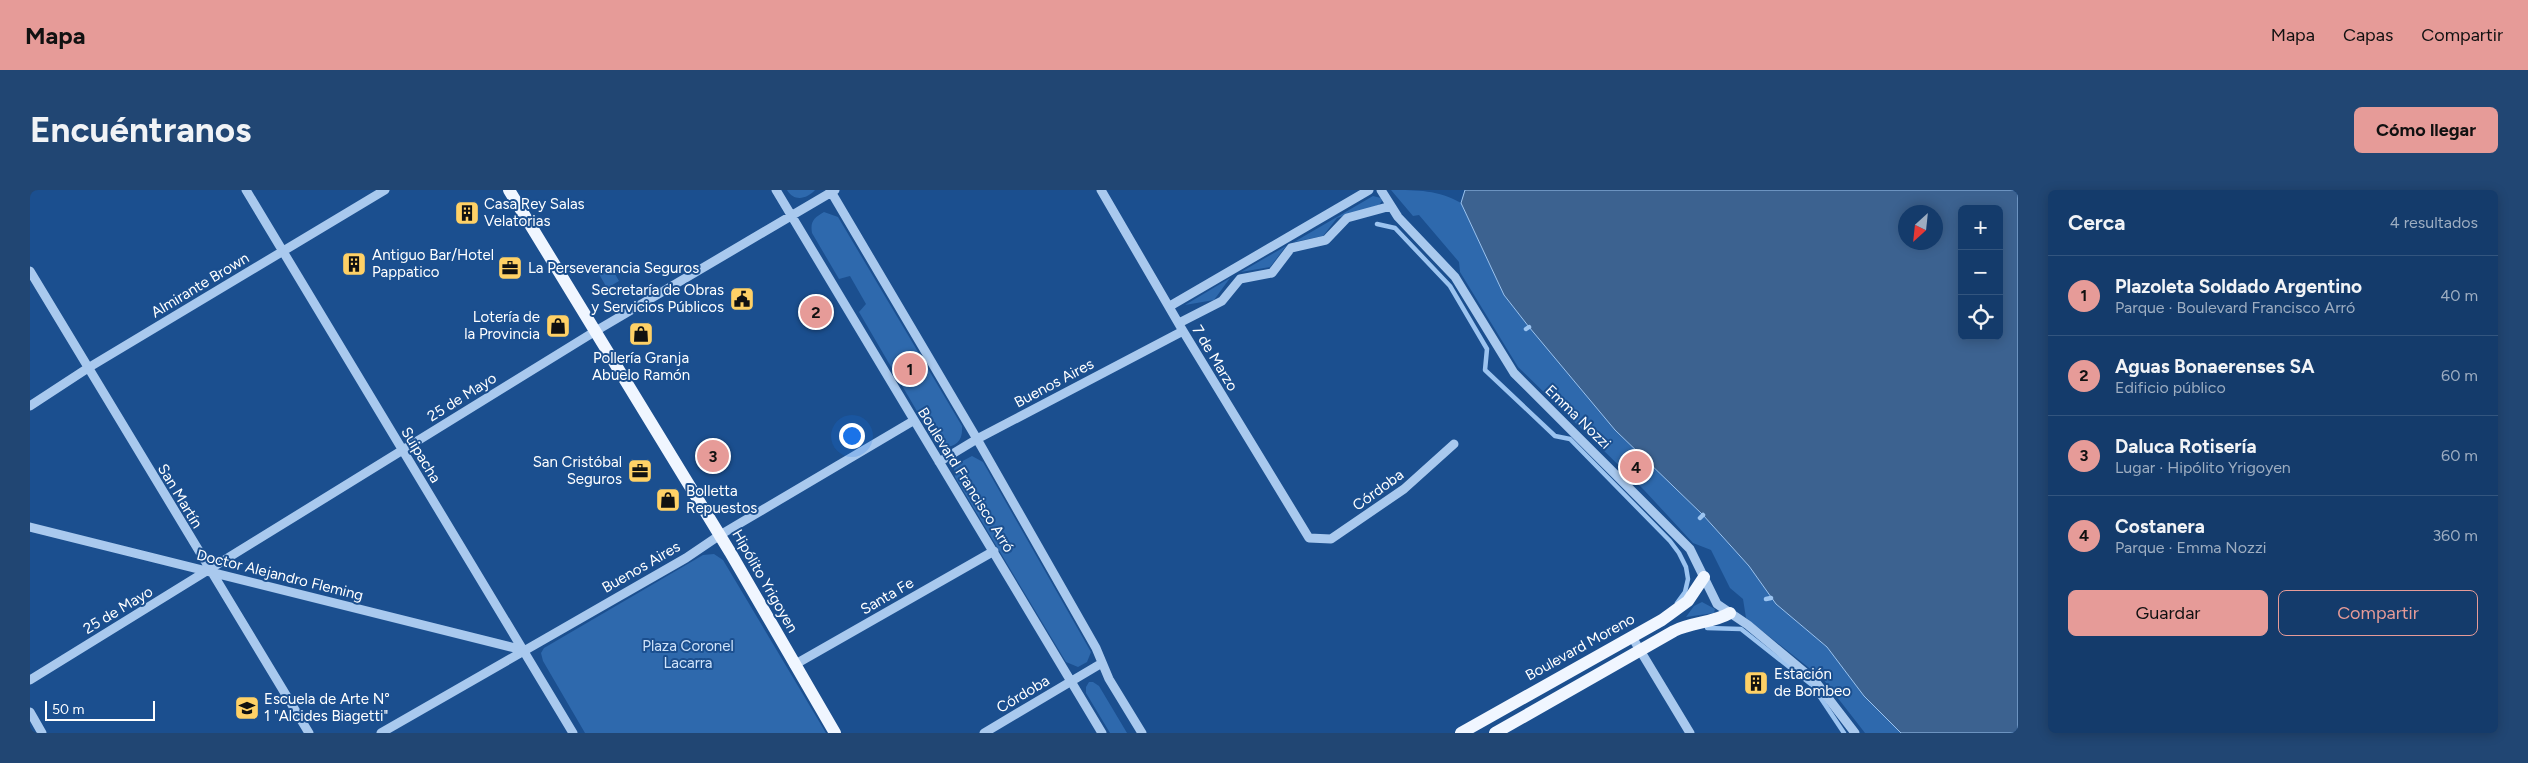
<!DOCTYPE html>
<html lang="es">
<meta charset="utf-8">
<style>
body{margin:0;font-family:Figtree,sans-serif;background:#214673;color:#f1f3f6}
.controls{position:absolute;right:15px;top:15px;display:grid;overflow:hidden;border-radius:8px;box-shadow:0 2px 12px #0003}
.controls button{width:45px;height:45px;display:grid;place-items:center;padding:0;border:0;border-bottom:1px solid #33557e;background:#143b6b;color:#f1f3f6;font:25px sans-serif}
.compass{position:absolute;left:1868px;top:15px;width:45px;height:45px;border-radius:50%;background:#143b6b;box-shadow:0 2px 12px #0003;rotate:207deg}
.scale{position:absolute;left:15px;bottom:12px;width:110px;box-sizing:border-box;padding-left:5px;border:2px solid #fff;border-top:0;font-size:14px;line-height:18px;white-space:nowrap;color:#fff;-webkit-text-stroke:4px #1b4f8f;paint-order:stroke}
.you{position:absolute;left:821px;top:245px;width:18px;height:18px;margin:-12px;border:4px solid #fff;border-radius:50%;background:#1a73e8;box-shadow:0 0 0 8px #1a73e833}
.badge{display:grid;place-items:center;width:32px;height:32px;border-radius:50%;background:#e69b98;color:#111;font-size:16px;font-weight:700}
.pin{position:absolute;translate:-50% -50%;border:2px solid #fff;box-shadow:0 1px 5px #0006}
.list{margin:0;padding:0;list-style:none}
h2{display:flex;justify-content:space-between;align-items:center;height:65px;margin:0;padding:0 20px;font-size:21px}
h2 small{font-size:16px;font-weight:400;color:#9dadc1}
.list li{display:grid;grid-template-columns:32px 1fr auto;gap:15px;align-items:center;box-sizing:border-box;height:80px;padding:0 20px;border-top:1px solid #33557e}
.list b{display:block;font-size:19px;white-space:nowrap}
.list p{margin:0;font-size:16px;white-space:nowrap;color:#9dadc1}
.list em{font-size:16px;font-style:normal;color:#9dadc1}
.actions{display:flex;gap:10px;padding:15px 20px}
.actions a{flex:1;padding:11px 0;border:1px solid #e69b98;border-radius:8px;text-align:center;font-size:18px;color:#e69b98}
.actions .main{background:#e69b98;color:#111}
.icon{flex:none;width:28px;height:28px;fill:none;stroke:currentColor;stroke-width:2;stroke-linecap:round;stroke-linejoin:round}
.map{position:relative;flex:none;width:1988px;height:543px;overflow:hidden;border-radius:8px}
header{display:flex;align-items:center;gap:30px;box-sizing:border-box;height:70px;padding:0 25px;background:#e69b98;color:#111}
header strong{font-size:24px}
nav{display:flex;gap:28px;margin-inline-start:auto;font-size:18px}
.intro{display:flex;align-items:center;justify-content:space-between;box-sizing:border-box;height:120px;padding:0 30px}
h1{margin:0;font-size:35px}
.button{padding:12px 22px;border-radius:8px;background:#e69b98;color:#111;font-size:18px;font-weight:700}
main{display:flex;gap:30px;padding:0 30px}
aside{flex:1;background:#143b6b;border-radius:8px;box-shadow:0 2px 12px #0003}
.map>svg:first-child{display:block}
.green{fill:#2e69ad}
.water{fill:#3c6290;stroke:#9cc4f0;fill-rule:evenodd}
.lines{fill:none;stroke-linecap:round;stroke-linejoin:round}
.stream{stroke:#9cc4f0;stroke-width:4.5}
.minor{stroke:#a9c9ee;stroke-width:9}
.major{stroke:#f0f6ff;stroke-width:12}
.labels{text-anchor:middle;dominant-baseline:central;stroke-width:4;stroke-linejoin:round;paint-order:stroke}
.poi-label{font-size:15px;fill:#fff;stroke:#1b4f8f;text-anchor:start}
.street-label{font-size:15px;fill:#fff;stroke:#1b4f8f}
.park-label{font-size:15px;fill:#cfe3fa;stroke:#1b4f8f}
</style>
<header>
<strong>Mapa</strong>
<nav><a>Mapa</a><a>Capas</a><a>Compartir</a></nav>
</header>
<div class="intro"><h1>Encuéntranos</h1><a class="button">Cómo llegar</a></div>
<main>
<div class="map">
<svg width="1988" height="543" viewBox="0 0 1988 543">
<rect width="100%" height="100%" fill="#1b4f8f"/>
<path class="green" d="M757 0H785C777 9 764 12 757 0Z
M1361 0C1387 0 1409 0 1431 13L1474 105 1499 137 1585 240 1673 325 1719 376 1746 414 1797 457 1834 506 1871 543H1835L1793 489 1716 428 1713 409 1700 398 1681 360 1663 353 1614 300 1488 177 1430 82 1429 72 1389 25 1383 26Z
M1343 6 1351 8 1352 11 1349 15 1307 28 1293 46 1264 52Z
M794 22 808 27 932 236C933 250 927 257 913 257L905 252 829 122 836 114 820 86 809 89 782 43C780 31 784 28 794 22Z
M1256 56 1240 77 1211 82Z
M581 77 589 91 577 98 569 84Z
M1200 88 1184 110 1155 115Z
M942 266 953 272 1061 462 1057 472 1048 477 1036 472 925 287 924 279 927 274Z
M684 364 693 370 796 543H555L513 471 511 463 514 458 673 365Z
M1672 412 1685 419 1684 423 1656 427 1664 416Z
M1059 492H1063L1069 496 1097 543H1080L1056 503V497Z"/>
<path class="water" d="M1435 0H1988V543H1871L1834 506 1797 457 1746 414 1719 376 1673 325 1585 240 1499 137 1474 105 1431 13ZM1932 19H1969V146H1932ZM1876 22H1906V52H1876Z"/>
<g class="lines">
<path class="stream" d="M1347 34 1365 38 1420 96 1457 159 1455 180 1525 246 1540 249 1640 351 1649 363 1656 377 1658 389 1655 402 1647 413
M1496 139 1499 137
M1670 328 1673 325
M1736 409 1741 408
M1677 438 1711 439 1782 495 1814 543"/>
<path class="minor" d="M216 0 543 543
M746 0 1072 543
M800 0 947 249 1066 458 1079 489 1112 543
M1071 0 1153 141 1279 348 1301 349 1374 299 1424 254
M1351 0 1368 27 1425 87 1484 183 1660 359 1687 414 1718 435 1785 491 1825 543
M0 81 279 543
M1140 116 1339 0
M1149 133 1192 111 1210 89 1242 83 1261 58 1296 50 1317 28 1361 16
M0 216 58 178 355 0
M909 272 947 249 1153 141
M0 337 493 460
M1602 447 1660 543
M764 475 964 361
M0 490 564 142 805 0
M0 522 12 543
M351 543 656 368 690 345 883 231
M954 543 1072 473"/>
<path class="major" d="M479 0 700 362 805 543
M1431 543 1632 430 1658 411 1674 387
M1465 543 1644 441C1662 432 1683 433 1700 423"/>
</g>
<defs>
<symbol id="building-square" viewBox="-11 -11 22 22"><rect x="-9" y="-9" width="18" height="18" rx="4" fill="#ffd166" stroke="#1b4f8f"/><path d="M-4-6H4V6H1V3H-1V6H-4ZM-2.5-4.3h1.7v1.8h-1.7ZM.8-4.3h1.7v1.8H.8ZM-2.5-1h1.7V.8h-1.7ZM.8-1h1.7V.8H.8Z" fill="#111"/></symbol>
<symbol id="office-square" viewBox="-11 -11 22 22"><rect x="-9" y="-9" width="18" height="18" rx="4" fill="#ffd166" stroke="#1b4f8f"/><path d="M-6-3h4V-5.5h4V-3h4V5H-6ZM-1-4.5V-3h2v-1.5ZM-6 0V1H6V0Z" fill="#111"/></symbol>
<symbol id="civic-square" viewBox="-11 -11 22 22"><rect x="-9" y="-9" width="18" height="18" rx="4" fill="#ffd166" stroke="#1b4f8f"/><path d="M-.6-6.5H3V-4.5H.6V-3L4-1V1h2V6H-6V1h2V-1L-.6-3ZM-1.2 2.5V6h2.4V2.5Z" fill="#111"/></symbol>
<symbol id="shop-square" viewBox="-11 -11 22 22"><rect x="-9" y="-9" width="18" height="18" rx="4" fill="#ffd166" stroke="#1b4f8f"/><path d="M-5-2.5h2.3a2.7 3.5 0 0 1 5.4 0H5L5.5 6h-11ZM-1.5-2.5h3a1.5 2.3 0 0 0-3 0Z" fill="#111"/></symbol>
<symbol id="university-square" viewBox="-11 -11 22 22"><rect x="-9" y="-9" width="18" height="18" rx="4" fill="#ffd166" stroke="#1b4f8f"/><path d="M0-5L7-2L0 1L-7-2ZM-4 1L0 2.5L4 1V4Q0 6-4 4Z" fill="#111"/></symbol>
</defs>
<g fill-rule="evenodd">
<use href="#building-square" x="423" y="9" width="28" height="28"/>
<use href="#building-square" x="310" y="60" width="28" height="28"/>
<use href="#office-square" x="466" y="64" width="28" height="28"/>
<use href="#civic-square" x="698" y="95" width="28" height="28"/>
<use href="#shop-square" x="514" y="122" width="28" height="28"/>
<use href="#shop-square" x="597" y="130" width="28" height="28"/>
<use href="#office-square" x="596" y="267" width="28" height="28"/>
<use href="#shop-square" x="624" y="296" width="28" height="28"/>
<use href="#building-square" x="1712" y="479" width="28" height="28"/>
<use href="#university-square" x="203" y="504" width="28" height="28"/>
</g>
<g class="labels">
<g class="poi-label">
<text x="454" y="14">Casa Rey Salas<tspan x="454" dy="17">Velatorias</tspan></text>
<text x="342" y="65">Antiguo Bar/Hotel<tspan x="342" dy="17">Pappatico</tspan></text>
<text x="498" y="78">La Perseverancia Seguros</text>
<text x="694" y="100" text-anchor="end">Secretaría de Obras<tspan x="694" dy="17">y Servicios Públicos</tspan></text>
<text x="510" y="127" text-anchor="end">Lotería de<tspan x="510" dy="17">la Provincia</tspan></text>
<text x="611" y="168" text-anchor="middle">Pollería Granja<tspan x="611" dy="17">Abuelo Ramón</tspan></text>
<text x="592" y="272" text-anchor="end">San Cristóbal<tspan x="592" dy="17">Seguros</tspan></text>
<text x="656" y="301">Bolletta<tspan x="656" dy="17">Repuestos</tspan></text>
<text x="1744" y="484">Estación<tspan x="1744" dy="17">de Bombeo</tspan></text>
<text x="234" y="509">Escuela de Arte N°<tspan x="234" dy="17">1 "Alcides Biagetti"</tspan></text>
</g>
<g class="street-label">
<text transform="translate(170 95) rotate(-31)">Almirante Brown</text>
<text transform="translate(1185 168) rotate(59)">7 de Marzo</text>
<text transform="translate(1024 193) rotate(-28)">Buenos Aires</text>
<text transform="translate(432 207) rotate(-32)">25 de Mayo</text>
<text transform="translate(1548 227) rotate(44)">Emma Nozzi</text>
<text transform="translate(391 265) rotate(59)">Suipacha</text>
<text transform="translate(936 290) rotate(58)">Boulevard Francisco Arró</text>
<text transform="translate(1348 300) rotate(-36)">Córdoba</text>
<text transform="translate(150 306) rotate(59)">San Martín</text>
<text transform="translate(611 377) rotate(-30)">Buenos Aires</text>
<text transform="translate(250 385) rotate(14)">Doctor Alejandro Fleming</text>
<text transform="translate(735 391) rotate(60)">Hipólito Yrigoyen</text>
<text transform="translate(857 406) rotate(-30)">Santa Fe</text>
<text transform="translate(88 420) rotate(-31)">25 de Mayo</text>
<text transform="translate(1550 457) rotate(-29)">Boulevard Moreno</text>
<text transform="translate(993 504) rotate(-31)">Córdoba</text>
</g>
<g class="park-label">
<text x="658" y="456">Plaza Coronel<tspan x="658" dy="17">Lacarra</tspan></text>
</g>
</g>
</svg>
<div class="controls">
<button>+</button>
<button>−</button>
<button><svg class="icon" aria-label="locate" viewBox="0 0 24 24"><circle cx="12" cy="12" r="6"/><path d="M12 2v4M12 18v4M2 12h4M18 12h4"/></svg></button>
</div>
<svg class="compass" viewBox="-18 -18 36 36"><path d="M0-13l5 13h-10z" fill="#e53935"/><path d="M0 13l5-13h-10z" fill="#9dadc1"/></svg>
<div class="scale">50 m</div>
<div class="you"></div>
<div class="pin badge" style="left:880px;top:179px">1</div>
<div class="pin badge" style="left:786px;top:122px">2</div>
<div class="pin badge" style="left:683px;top:266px">3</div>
<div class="pin badge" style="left:1606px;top:277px">4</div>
</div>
<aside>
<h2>Cerca<small>4 resultados</small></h2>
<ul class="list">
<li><span class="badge">1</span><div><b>Plazoleta Soldado Argentino</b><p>Parque · Boulevard Francisco Arró</p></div><em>40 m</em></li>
<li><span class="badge">2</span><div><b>Aguas Bonaerenses SA</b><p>Edificio público</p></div><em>60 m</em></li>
<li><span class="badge">3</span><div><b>Daluca Rotisería</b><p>Lugar · Hipólito Yrigoyen</p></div><em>60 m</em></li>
<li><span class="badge">4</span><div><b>Costanera</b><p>Parque · Emma Nozzi</p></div><em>360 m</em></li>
</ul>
<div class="actions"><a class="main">Guardar</a><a>Compartir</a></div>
</aside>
</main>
